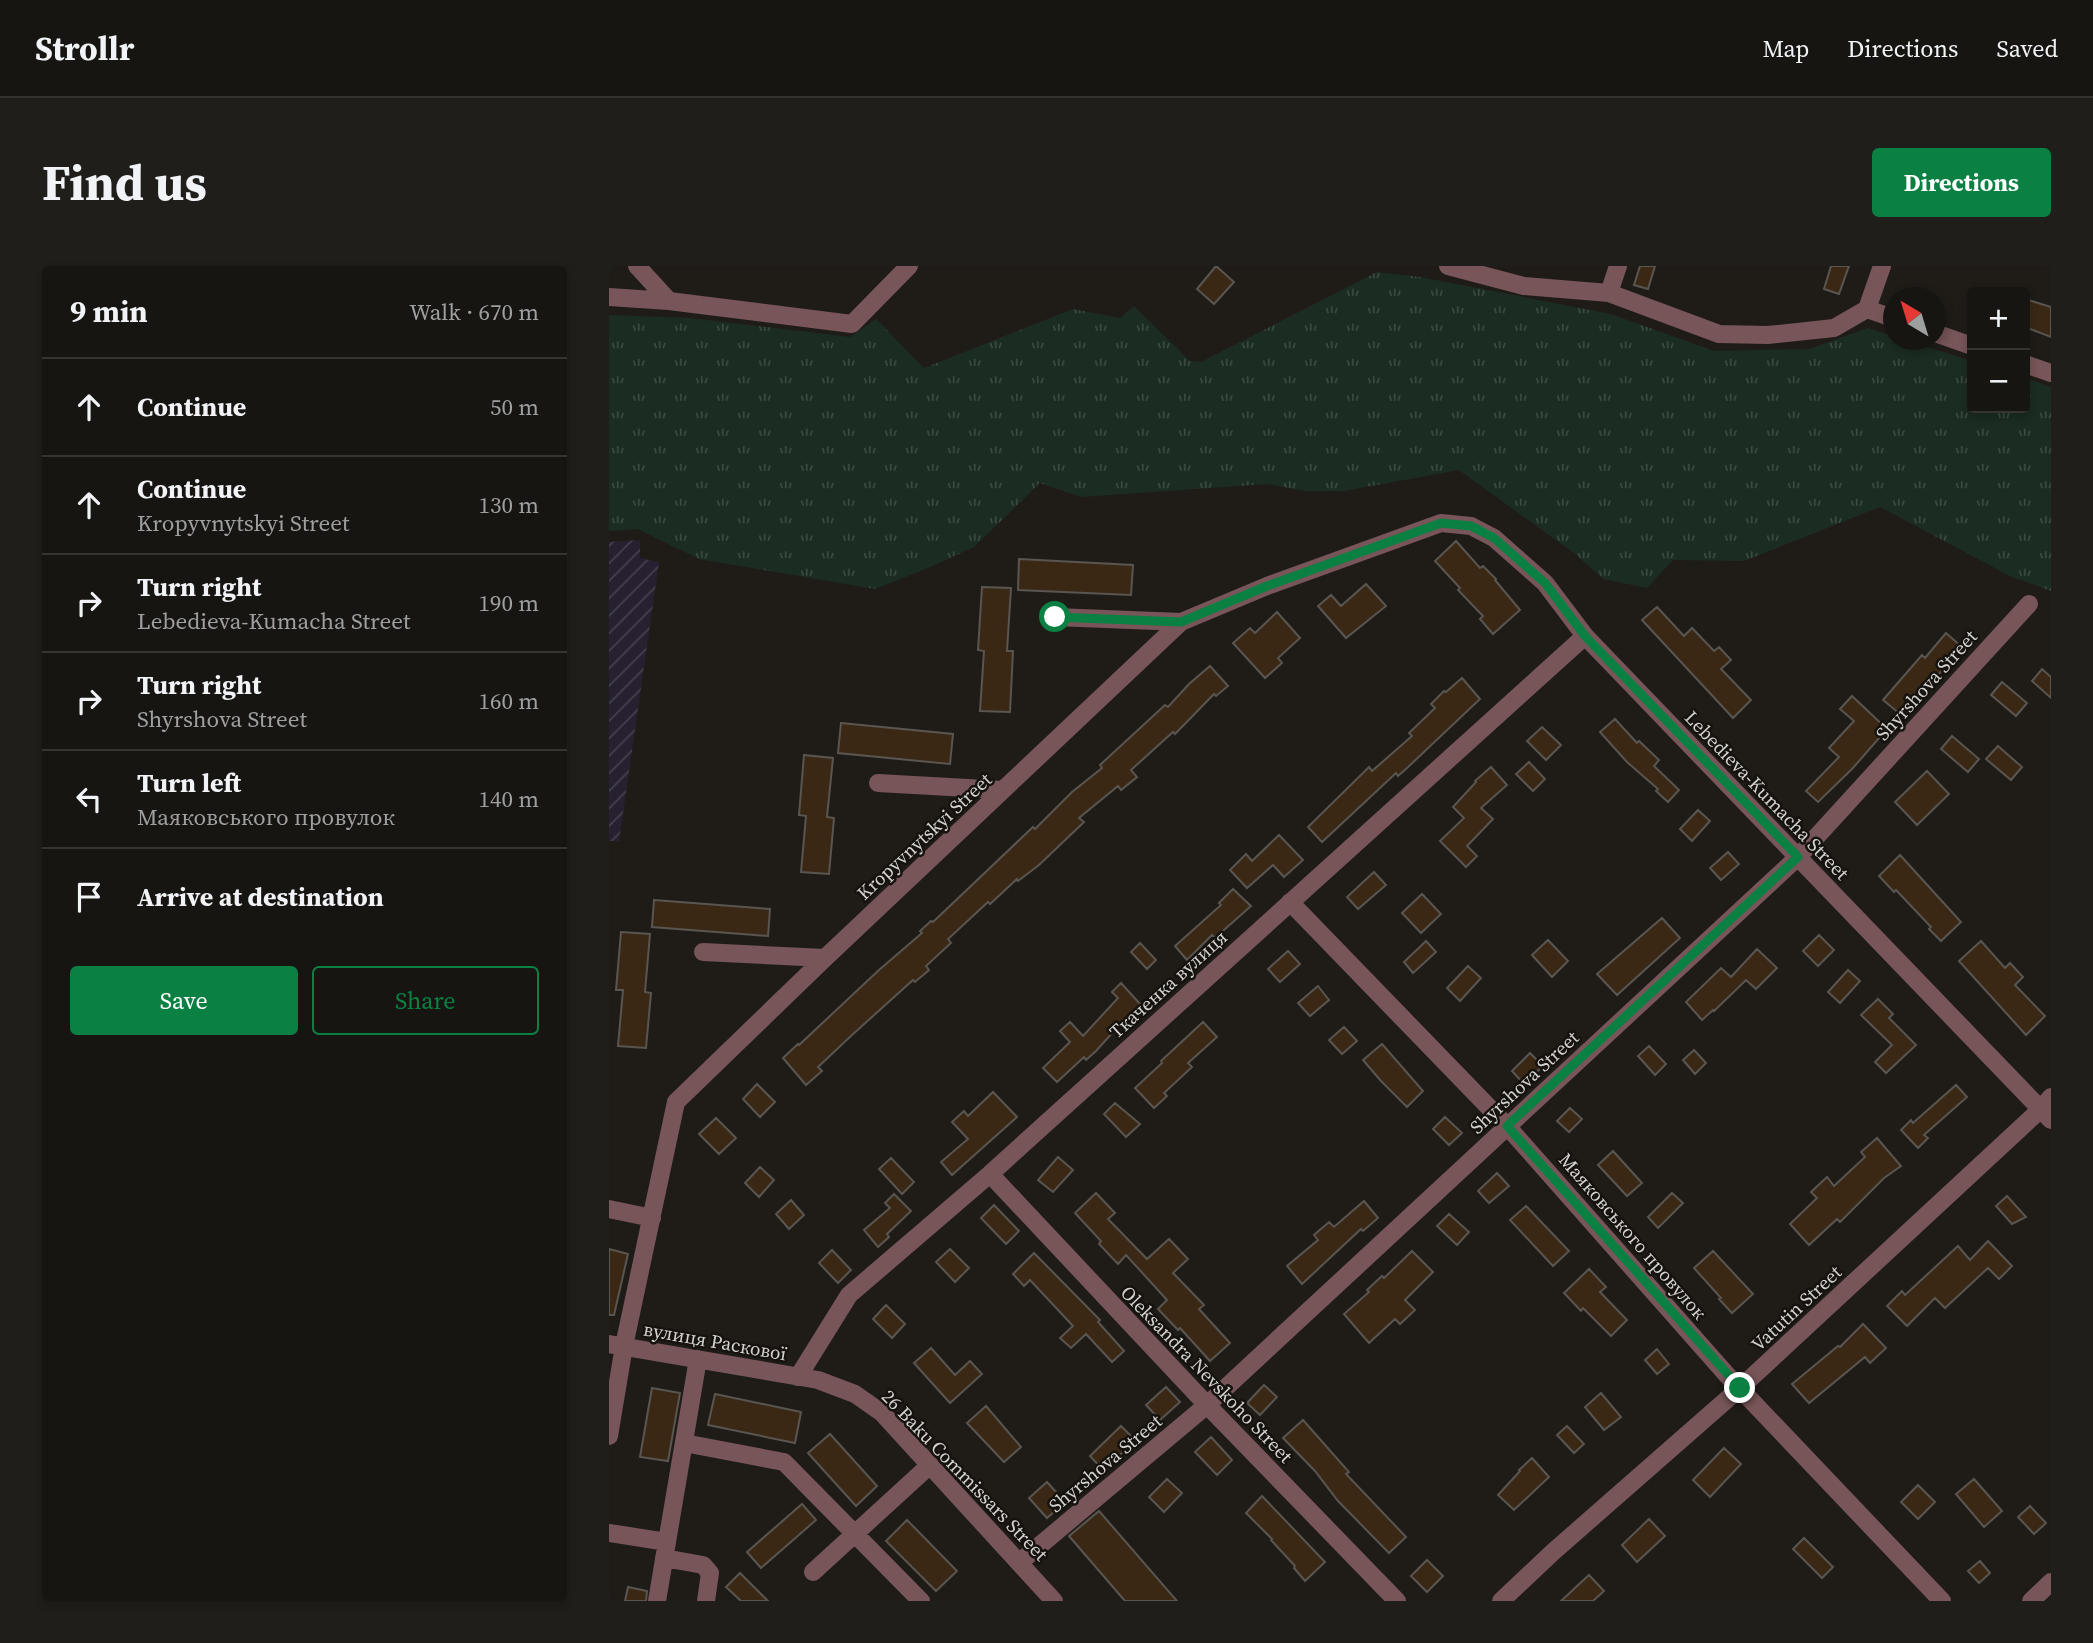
<!DOCTYPE html>
<meta charset="utf-8">
<style>
body{margin:0;font-family:"Source Serif 4",serif;background:#201e1b;color:#f1f3f6}
.controls{position:absolute;right:21px;top:21px;display:grid;overflow:hidden;border-radius:7px;box-shadow:0 4px 10px #0003}
.controls button{width:63px;height:63px;display:grid;place-items:center;padding:0;border:0;border-bottom:2px solid #363432;background:#171512;color:#f1f3f6;font:35px sans-serif}
.compass{position:absolute;left:1274px;top:21px;width:63px;height:63px;border-radius:50%;background:#171512;box-shadow:0 4px 10px #0003;rotate:322deg}
.stop{position:absolute;width:21px;height:21px;margin:-16px;border:5px solid #0b8043;border-radius:50%;background:#fff}
.stop.end{background:#0b8043;border-color:#fff;box-shadow:0 2px 7px #0008}
.list{margin:0;padding:0;list-style:none}
h2{display:flex;justify-content:space-between;align-items:center;height:91px;margin:0;padding:0 28px;font-size:30px}
h2 small{font-size:23px;font-weight:400;color:#9e9f9f}
.list li{display:grid;grid-template-columns:46px 1fr auto;gap:21px;align-items:center;box-sizing:border-box;height:98px;padding:0 28px;border-top:2px solid #363432}
.list b{display:block;font-size:26px;white-space:nowrap}
.list p{margin:0;font-size:23px;white-space:nowrap;color:#9e9f9f}
.list em{font-size:23px;font-style:normal;color:#9e9f9f}
.actions{display:flex;gap:14px;padding:21px 28px}
.actions a{flex:1;padding:16px 0;border:2px solid #0b8043;border-radius:7px;text-align:center;font-size:24px;color:#0b8043}
.actions .main{background:#0b8043;color:#fff}
.icon{flex:none;width:38px;height:38px;fill:none;stroke:currentColor;stroke-width:2;stroke-linecap:round;stroke-linejoin:round}
.map{position:relative;flex:none;width:1442px;height:1335px;overflow:hidden;border-radius:7px}
header{display:flex;align-items:center;gap:42px;box-sizing:border-box;height:98px;padding:0 35px;background:#171512;border-bottom:2px solid #363432}
header strong{font-size:33px}
nav{display:flex;gap:38px;margin-inline-start:auto;font-size:24px}
.intro{display:flex;align-items:center;justify-content:space-between;box-sizing:border-box;height:168px;padding:0 42px}
h1{margin:0;font-size:49px}
.button{padding:18px 32px;border-radius:7px;background:#0b8043;color:#fff;font-size:24px;font-weight:700}
main{display:flex;gap:42px;padding:0 42px}
aside{flex:1;background:#171512;border-radius:7px;box-shadow:0 4px 10px #0003}
.map>svg:first-child{display:block}
.industrial{fill:url(#industrial-furrows)}
.grass{fill:url(#grass-tufts)}
.building{fill:#3a2815;stroke:#595551;stroke-width:2}
.lines{fill:none;stroke-linecap:round;stroke-linejoin:round}
.minor{stroke:#775558;stroke-width:18}
.route{stroke:#0b8043;stroke-width:9}
.labels{text-anchor:middle;dominant-baseline:central;stroke-width:5;stroke-linejoin:round;paint-order:stroke}
.street-label{font-size:19px;fill:#d4d2cf;stroke:#16130f}
</style>
<header>
<strong>Strollr</strong>
<nav><a>Map</a><a>Directions</a><a>Saved</a></nav>
</header>
<div class="intro"><h1>Find us</h1><a class="button">Directions</a></div>
<main>
<aside>
<h2>9 min<small>Walk · 670 m</small></h2>
<ul class="list">
<li><svg class="icon" aria-label="ahead" viewBox="0 0 24 24"><path d="M12 20V5M6 11l6-6 6 6"/></svg><div><b>Continue</b></div><em>50 m</em></li>
<li><svg class="icon" aria-label="ahead" viewBox="0 0 24 24"><path d="M12 20V5M6 11l6-6 6 6"/></svg><div><b>Continue</b><p>Kropyvnytskyi Street</p></div><em>130 m</em></li>
<li><svg class="icon" aria-label="right" viewBox="0 0 24 24"><path d="M7 20v-9h11M14 6l5 5-5 5"/></svg><div><b>Turn right</b><p>Lebedieva-Kumacha Street</p></div><em>190 m</em></li>
<li><svg class="icon" aria-label="right" viewBox="0 0 24 24"><path d="M7 20v-9h11M14 6l5 5-5 5"/></svg><div><b>Turn right</b><p>Shyrshova Street</p></div><em>160 m</em></li>
<li><svg class="icon" aria-label="left" viewBox="0 0 24 24"><path d="M17 20v-9H6M10 6l-5 5 5 5"/></svg><div><b>Turn left</b><p>Маяковського провулок</p></div><em>140 m</em></li>
<li><svg class="icon" aria-label="arrive" viewBox="0 0 24 24"><path d="M6 21V4h12l-3 4 3 4H6"/></svg><div><b>Arrive at destination</b></div></li>
</ul>
<div class="actions"><a class="main">Save</a><a>Share</a></div>
</aside>
<div class="map">
<svg width="1442" height="1335" viewBox="0 0 1442 1335">
<defs>
<pattern id="industrial-furrows" width="10" height="10" patternUnits="userSpaceOnUse" patternTransform="scale(1.75)"><rect width="10" height="10" fill="#272030"/><path d="M-1 1l2-2M0 10L10 0M9 11l2-2" fill="none" stroke="#45404d"/></pattern>
<pattern id="grass-tufts" width="24" height="20" patternUnits="userSpaceOnUse" patternTransform="scale(1.75)"><rect width="24" height="20" fill="#1b2c22"/><path d="M3 7l-1-3M5 7V3M7 7l1-3M15 17l-1-3M17 17v-4M19 17l1-3" fill="none" stroke="#3b4a41"/></pattern>
</defs>
<rect width="100%" height="100%" fill="#1f1c18"/>
<path class="industrial" d="M31 274V292L50 296 10 575H0V276Z"/>
<path class="grass" d="M768 6 811 11 1002 48 1105 85 1200 83 1259 62 1284 70V74H1296L1363 95V142H1416V112L1442 121V325L1401 310 1271 241 1135 295 1064 294 1038 322 994 313 965 287 850 204 735 225H697L658 218 472 231 431 217 365 281 319 302 266 323 90 293 29 263 0 265V49L80 52 241 71 267 53 315 102 464 43 511 52 525 40 581 95 592 96Z"/>
<path class="building" d="M607 0 625 16 605 38 588 23Z
M1031 0H1046L1039 23 1025 19Z
M1222 0H1240L1230 28 1215 23Z
M1416 33 1442 41V71L1416 61Z
M847 275 871 302 874 300 887 313 886 314 911 344 884 368 871 353 874 350 849 324 851 322 826 295Z
M410 293 524 299 522 329 409 324Z
M757 318 777 340 737 372 709 340 722 329 732 340Z
M373 321 402 322 398 385H404L401 446 371 445 375 385 369 384Z
M1048 341 1075 370 1083 362 1105 385 1110 381 1122 394 1112 403 1142 434 1124 452 1033 354Z
M668 346 691 372 669 392 673 397 656 412 624 377 641 362 646 367Z
M1337 367 1353 381 1295 449 1292 447 1291 448 1274 434 1313 389 1316 392Z
M601 400 619 420 607 430 605 428 566 468 564 466 522 504 528 511 512 524 509 520 470 552 475 556 430 599 409 615 408 613 381 638 379 636 339 673 342 677 317 700 320 704 306 716 304 714 243 769 209 801 213 805 197 819 174 792 189 778 190 779 270 704 313 667 311 665 322 655 324 656 424 561 426 563 463 526 493 502 491 499 556 439 559 441 580 418Z
M1433 403 1442 411V432L1423 415Z
M853 412 871 433 798 502 789 510 787 507 713 576 699 561 760 501 763 505 803 470 800 467 826 442 822 438 835 425 837 426Z
M1393 416 1418 437 1407 450 1382 429Z
M1243 430 1278 463 1243 503 1209 536 1197 525 1230 491 1220 482 1245 455 1231 443Z
M1006 453 1028 477 1030 475 1050 494 1045 500 1070 524 1059 536 1047 525 1049 523 1018 496 991 466Z
M232 457 344 468 341 498 229 487Z
M933 461 952 479 937 494 918 475Z
M1343 470 1370 493 1359 506 1332 483Z
M1389 480 1413 501 1402 514 1377 493Z
M195 489 224 492 218 551 225 552 220 608 192 606 197 550 190 549Z
M920 496 936 513 924 525 907 508Z
M882 501 898 519 872 542 884 553 858 580 868 590 857 601 831 575 855 552 844 541 867 516 866 515Z
M1318 505 1340 528 1308 559 1286 536Z
M1089 544 1101 555 1083 575 1071 563Z
M670 569 694 594 675 611 664 599 638 622 621 604 637 588 643 595Z
M1119 586 1130 598 1112 614 1101 602Z
M1291 589 1352 656 1332 675 1320 663 1322 661 1287 624 1285 626 1270 610Z
M765 606 777 619 749 643 738 631Z
M624 623 642 640 606 672 603 669 578 694 566 680 612 639 610 637Z
M813 628 832 648 812 667 793 647Z
M45 634 161 643 159 670 43 661Z
M1053 652 1071 672 1008 729 988 708Z
M12 666 41 668 36 726 42 727 37 782 9 780 14 724H7Z
M1210 669 1225 684 1209 700 1194 685Z
M939 674 959 695 943 711 923 689Z
M817 675 827 686 804 707 795 696Z
M1372 675 1396 702 1401 697 1414 711 1406 719 1436 750 1417 769 1350 695Z
M531 677 547 694 538 703 522 686Z
M1148 683 1168 702 1147 723 1137 714 1105 745 1104 744 1093 754 1077 736 1112 702 1122 711Z
M679 685 691 698 671 716 659 703Z
M859 700 872 712 851 735 838 722Z
M1239 704 1251 715 1231 737 1219 726Z
M512 717 532 739 514 755 487 785 477 794 475 791 448 816 434 802 461 776 451 765 461 756 474 770 509 732 503 726Z
M709 720 720 734 701 750 689 737Z
M1269 733 1284 748 1280 752 1307 779 1277 807 1266 796 1283 779 1252 749Z
M594 756 608 771 579 797 583 801 555 827 558 830 545 842 526 822 553 797 552 795Z
M735 761 748 775 733 788 720 774Z
M773 778 814 825 798 841 772 815 754 794Z
M1040 780 1057 798 1046 809 1029 790Z
M1085 784 1097 797 1086 808 1074 794Z
M921 787 934 800 915 818 903 805Z
M148 818 166 836 151 851 134 833Z
M1347 819 1358 831 1315 869 1319 872 1309 882 1292 864 1302 854 1304 857Z
M384 826 408 851 343 909 332 896 359 873 343 856 355 845 359 850Z
M506 837 531 858 517 871 495 848Z
M961 842 973 853 960 866 948 855Z
M836 851 853 867 840 879 824 863Z
M107 852 127 872 110 888 90 868Z
M1268 872 1292 900 1275 912 1231 956 1228 953 1200 979 1181 958 1208 932 1202 926 1218 911 1225 920 1256 891 1252 886Z
M1004 885 1033 917 1018 930 989 899Z
M449 891 464 904 444 926 429 914Z
M282 892 305 916 293 928 270 903Z
M151 901 165 914 150 931 136 917Z
M888 907 900 920 880 937 869 925Z
M487 927 506 947 499 953 538 993 560 973 579 993 564 1007 595 1039 590 1043 621 1077 601 1095 571 1062 569 1064 549 1043 558 1034 517 989 509 998 490 978 492 975 466 947Z
M1063 927 1074 937 1049 962 1039 951Z
M285 928 302 945 278 968 280 971 269 981 255 964 281 942 276 937Z
M1398 930 1417 951 1403 958 1387 940Z
M182 934 195 949 180 963 167 948Z
M755 935 769 952 754 965 752 963 693 1018 678 1000 709 974 705 969 720 956 725 961Z
M385 939 410 965 397 978 372 952Z
M917 940 960 985 944 1000 901 954Z
M840 948 860 966 848 979 828 960Z
M1379 975 1403 1000 1390 1013 1379 1002 1336 1042 1326 1032 1298 1060 1278 1040 1293 1025 1296 1029 1349 980 1361 994Z
M0 983 19 988 5 1049H0Z
M341 983 360 1002 346 1016 327 996Z
M223 984 242 1004 229 1017 210 997Z
M803 985 824 1006 796 1034 806 1044 791 1058 786 1053 760 1077 735 1048 760 1026 758 1024 773 1010 775 1012Z
M1104 985 1144 1028 1123 1047 1110 1033 1112 1032 1085 1002Z
M425 987 491 1054 489 1056 515 1085 503 1096 477 1068 462 1082 451 1072 464 1060 421 1014 415 1020 404 1008Z
M980 1003 997 1021 991 1026 1018 1054 1002 1070 974 1042 972 1045 955 1027Z
M277 1039 296 1058 283 1072 264 1053Z
M1254 1058 1277 1082 1261 1097 1256 1091 1200 1137 1183 1118 1229 1080 1231 1081Z
M322 1082 346 1109 361 1095 373 1108 341 1137 305 1097Z
M1048 1083 1060 1098 1048 1108 1036 1094Z
M655 1119 668 1131 651 1149 638 1137Z
M557 1121 571 1136 551 1154 537 1139Z
M43 1122 71 1127 59 1195 31 1191Z
M992 1127 1012 1151 995 1164 976 1141Z
M106 1128 192 1146 186 1177 99 1159Z
M377 1140 412 1181 395 1196 358 1157Z
M694 1154 740 1206 737 1208 797 1271 780 1287 729 1235 706 1205 674 1172Z
M512 1160 526 1174 495 1205 481 1190Z
M958 1160 975 1178 965 1187 948 1169Z
M221 1168 268 1220 247 1240 199 1187Z
M602 1171 623 1194 608 1209 586 1186Z
M1115 1182 1132 1198 1101 1231 1084 1214Z
M923 1192 940 1211 905 1244 889 1229 911 1205 910 1204Z
M558 1213 573 1227 555 1246 540 1231Z
M1365 1213 1393 1245 1375 1261 1347 1228Z
M438 1216 456 1236 438 1252 420 1232Z
M1309 1219 1326 1236 1309 1253 1292 1236Z
M653 1230 716 1296 696 1315 685 1302 686 1300 662 1274 663 1273 637 1247Z
M193 1238 207 1254 152 1302 138 1286Z
M1421 1240 1437 1257 1425 1268 1409 1251Z
M490 1245 568 1335H516L460 1270Z
M1040 1253 1056 1270 1028 1296 1013 1279Z
M298 1254 348 1305 327 1325 277 1275Z
M1195 1272 1224 1301 1213 1312 1184 1283Z
M818 1294 834 1310 818 1326 802 1310Z
M1371 1295 1381 1307 1370 1317 1359 1305Z
M131 1307 159 1335H132L117 1321Z
M980 1309 995 1325 984 1335H952Z
M19 1321 38 1325 37 1335H16Z"/>
<g class="lines">
<path class="minor" d="M28 0 60 35
M839 0 915 20 1000 27 1110 68 1159 69 1225 62 1258 43
M1000 27 1009 0
M0 31 60 35 243 58 300 0
M1258 43 1273 0
M1258 43 1284 52
M1326 67 1363 80
M1416 98 1442 107
M446 351 572 356
M269 517 394 524
M681 636 898 860 1118 1109 1333 1335
M94 686 216 692
M381 908 598 1139 788 1335
M0 943 43 952
M0 1078 209 1114 246 1128 273 1147 445 1335
M189 1111 240 1029 381 908 976 370
M0 1170 15 1080 67 836 216 692 572 356 658 320 832 257 862 260 885 272 936 317 976 370 1442 854
M75 1177 175 1196 312 1335
M0 1267 58 1276
M55 1292 94 1299 101 1307 97 1335
M411 1296 598 1139 1189 591 1420 338
M204 1306 321 1199
M48 1335 89 1093
M892 1335 944 1286 1131 1122 1432 843 1442 831
M1422 1335 1442 1316"/>
</g>
<g class="lines">
<path class="route" d="M446 351 572 356 658 320 832 257 862 260 885 272 936 317 976 370 1189 591 898 860 1131 1122"/>
</g>
<g class="labels">
<g class="street-label">
<text transform="translate(1317 419) rotate(-48)">Shyrshova Street</text>
<text transform="translate(1158 529) rotate(46)">Lebedieva-Kumacha Street</text>
<text transform="translate(315 570) rotate(-43)">Kropyvnytskyi Street</text>
<text transform="translate(559 718) rotate(-42)">Ткаченка вулиця</text>
<text transform="translate(915 816) rotate(-43)">Shyrshova Street</text>
<text transform="translate(1024 970) rotate(49)">Маяковського провулок</text>
<text transform="translate(1187 1042) rotate(-43)">Vatutin Street</text>
<text transform="translate(106 1075) rotate(10)">вулиця Раскової</text>
<text transform="translate(598 1108) rotate(46)">Oleksandra Nevskoho Street</text>
<text transform="translate(496 1197) rotate(-40)">Shyrshova Street</text>
<text transform="translate(356 1209) rotate(46)">26 Baku Commissars Street</text>
</g>
</g>
</svg>
<div class="controls">
<button>+</button>
<button>−</button>
</div>
<svg class="compass" viewBox="-18 -18 36 36"><path d="M0-13l5 13h-10z" fill="#e53935"/><path d="M0 13l5-13h-10z" fill="#9e9f9f"/></svg>
<div class="stop" style="left:446px;top:351px"></div>
<div class="stop end" style="left:1131px;top:1122px"></div>
</div>
</main>
